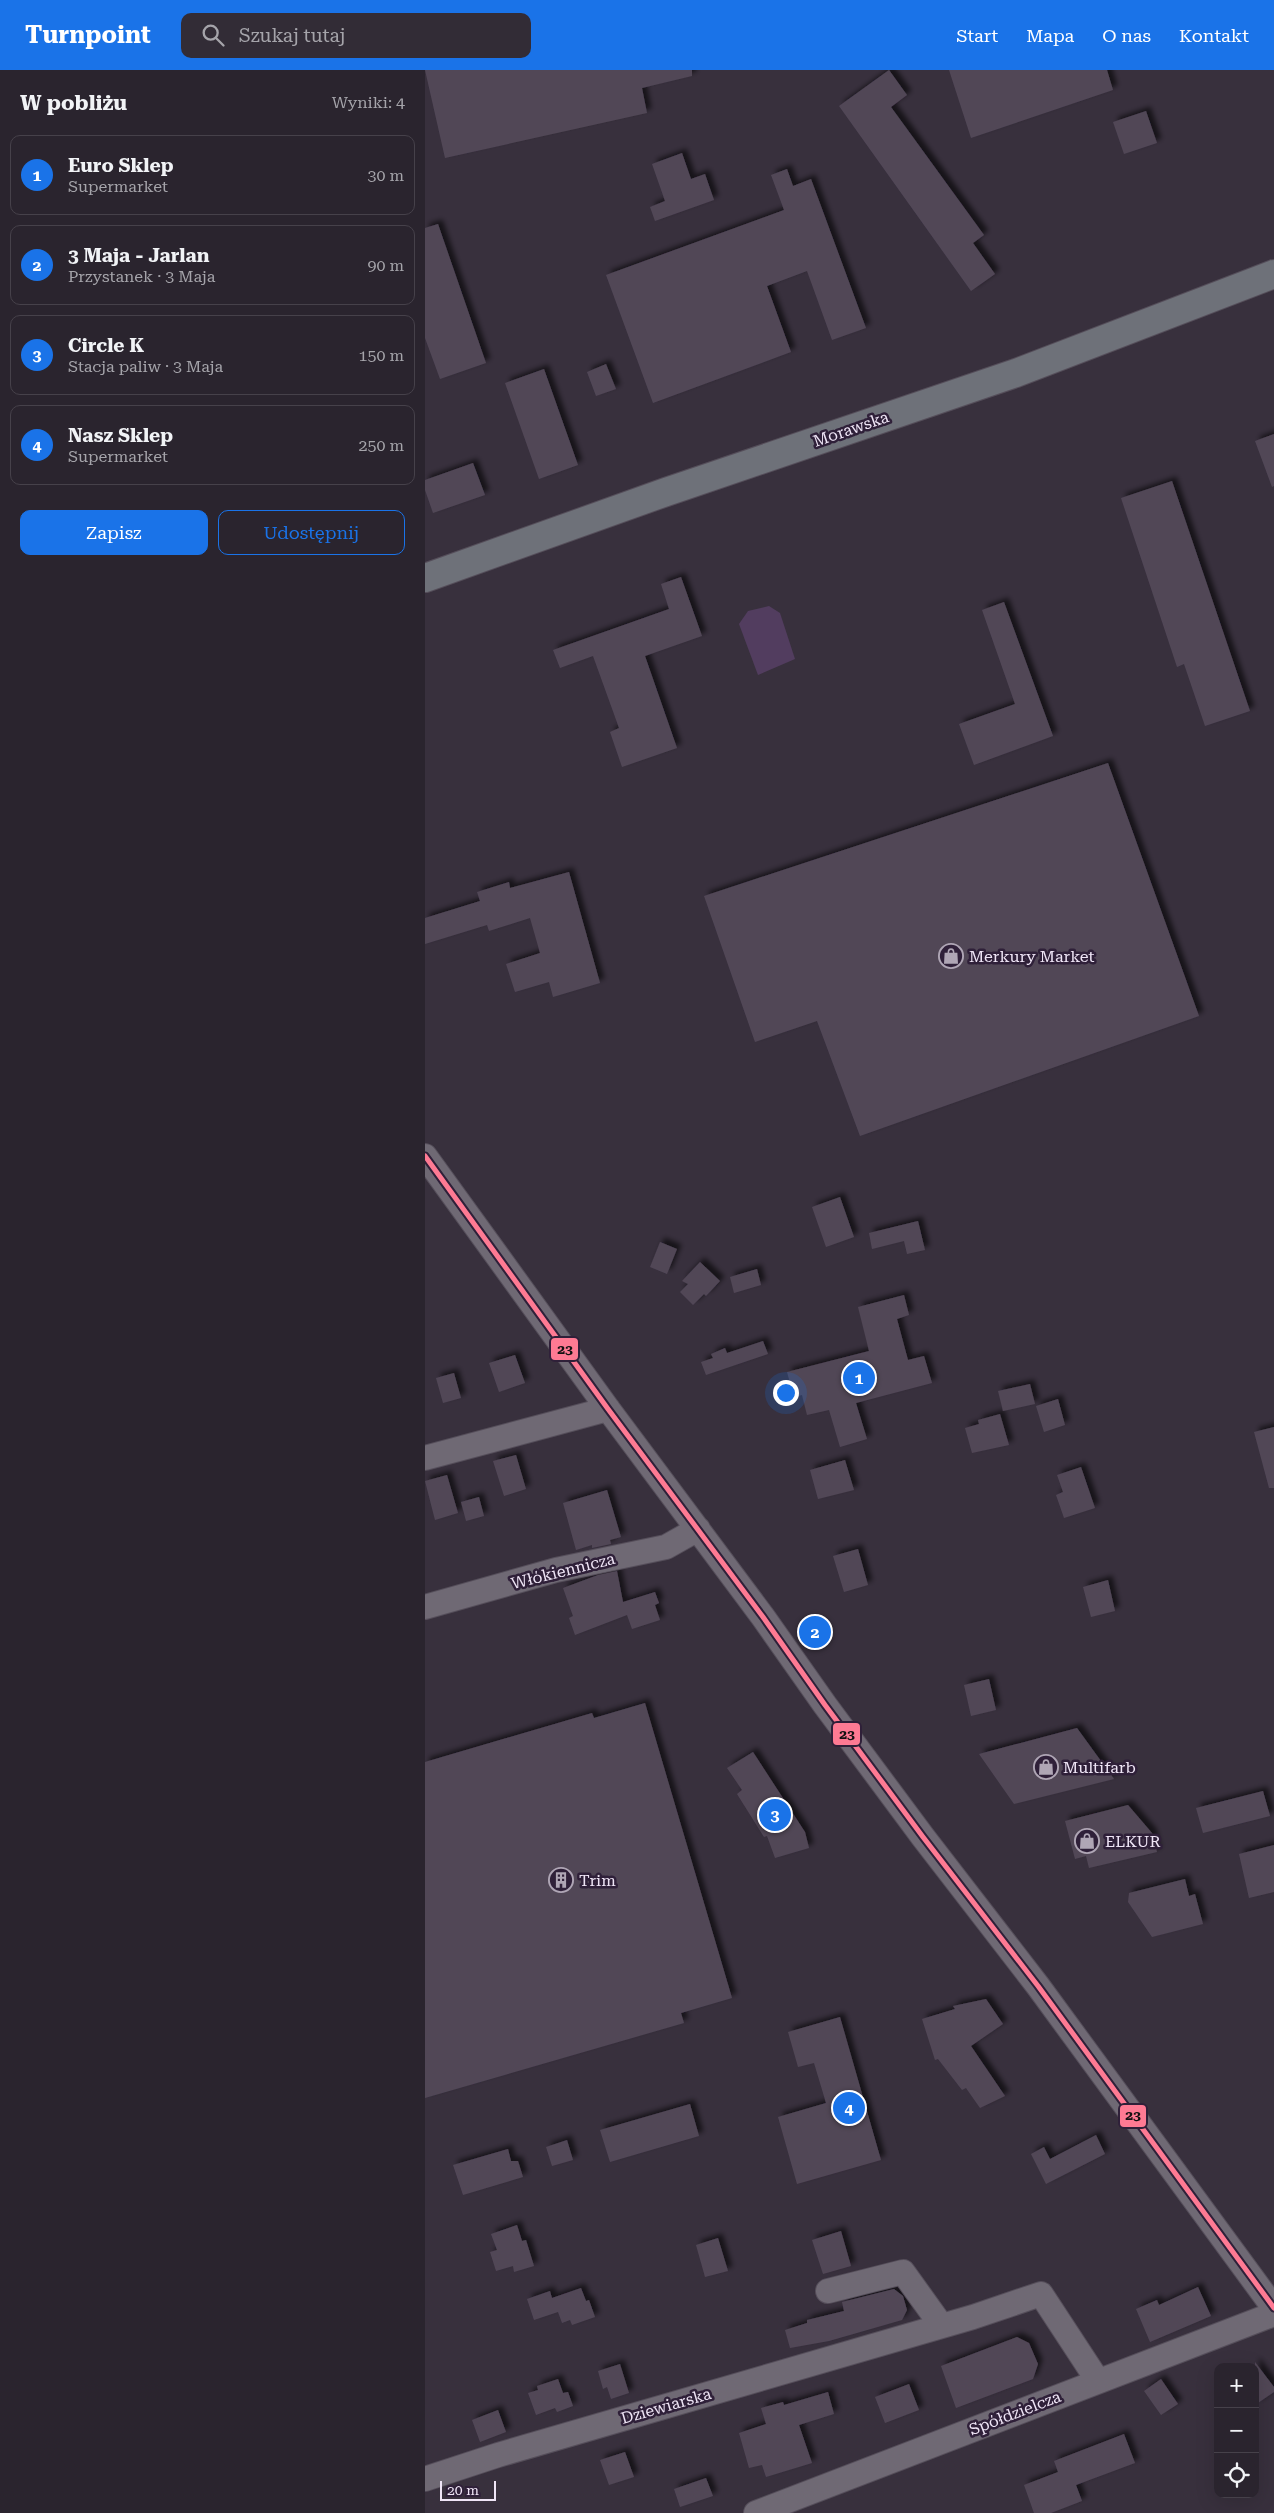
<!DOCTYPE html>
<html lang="pl">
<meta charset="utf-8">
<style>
body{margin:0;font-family:"Roboto Serif",serif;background:#322c36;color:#f1f3f6}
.controls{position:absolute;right:15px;bottom:15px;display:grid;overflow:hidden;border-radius:10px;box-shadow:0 5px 20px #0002}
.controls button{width:45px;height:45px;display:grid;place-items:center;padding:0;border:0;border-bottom:1px solid #46414a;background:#2a242e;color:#f1f3f6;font:25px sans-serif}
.scale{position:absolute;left:15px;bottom:12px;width:56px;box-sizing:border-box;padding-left:5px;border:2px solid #efe5f6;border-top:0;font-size:14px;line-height:18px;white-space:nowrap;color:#efe5f6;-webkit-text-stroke:4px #2f2039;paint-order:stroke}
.you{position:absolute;left:360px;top:1322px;width:18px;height:18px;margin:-12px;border:4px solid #fff;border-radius:50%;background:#1a73e8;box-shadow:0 0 0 8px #1a73e833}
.badge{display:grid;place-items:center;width:32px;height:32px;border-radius:50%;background:#1a73e8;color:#fff;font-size:16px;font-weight:700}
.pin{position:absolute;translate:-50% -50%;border:2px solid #fff;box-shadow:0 1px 5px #0006}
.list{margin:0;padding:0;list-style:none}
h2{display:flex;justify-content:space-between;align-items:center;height:65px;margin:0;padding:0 20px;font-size:21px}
h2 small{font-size:16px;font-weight:400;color:#a5a4aa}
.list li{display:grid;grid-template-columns:32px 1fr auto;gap:15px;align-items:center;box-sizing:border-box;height:80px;margin:0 10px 10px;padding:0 10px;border:1px solid #46414a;border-radius:10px}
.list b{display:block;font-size:19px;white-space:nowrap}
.list p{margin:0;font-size:16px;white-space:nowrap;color:#a5a4aa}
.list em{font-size:16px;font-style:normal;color:#a5a4aa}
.actions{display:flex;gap:10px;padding:15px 20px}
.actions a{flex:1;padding:11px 0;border:1px solid #1a73e8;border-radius:10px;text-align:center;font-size:18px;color:#1a73e8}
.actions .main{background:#1a73e8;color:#fff}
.icon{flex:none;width:28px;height:28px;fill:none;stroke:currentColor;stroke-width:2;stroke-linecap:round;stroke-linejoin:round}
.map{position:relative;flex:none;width:849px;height:2443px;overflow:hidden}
header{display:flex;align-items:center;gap:30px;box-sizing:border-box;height:70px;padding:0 25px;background:#1a73e8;color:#fff}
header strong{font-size:24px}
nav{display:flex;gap:28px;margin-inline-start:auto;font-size:18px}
.search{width:350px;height:45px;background:#322c36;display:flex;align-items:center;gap:12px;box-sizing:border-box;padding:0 18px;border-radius:10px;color:#a5a4aa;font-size:19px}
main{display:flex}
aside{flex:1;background:#2a242e}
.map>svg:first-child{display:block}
.green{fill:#523d5f}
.building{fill:#514757;filter:url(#shadow)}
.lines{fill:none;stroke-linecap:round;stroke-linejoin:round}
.minor-casing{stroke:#554e5a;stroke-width:26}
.major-casing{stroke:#554e5a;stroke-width:30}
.minor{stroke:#6f6974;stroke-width:24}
.major{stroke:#6e7179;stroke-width:28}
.bus-1-casing{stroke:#2f2039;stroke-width:9}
.bus-1{stroke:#fe7a93;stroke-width:5}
.labels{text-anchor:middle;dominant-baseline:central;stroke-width:5;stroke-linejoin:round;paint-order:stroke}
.street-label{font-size:16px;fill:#efe5f6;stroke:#2f2039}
.poi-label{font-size:16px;fill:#efe5f6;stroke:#2f2039;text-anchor:start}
.line-badge{stroke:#2f2039;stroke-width:2}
.pale-badge-label{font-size:14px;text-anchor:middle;font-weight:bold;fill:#111}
</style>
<header>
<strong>Turnpoint</strong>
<div class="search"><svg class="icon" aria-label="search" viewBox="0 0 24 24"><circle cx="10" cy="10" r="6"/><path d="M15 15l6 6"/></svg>Szukaj tutaj</div>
<nav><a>Start</a><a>Mapa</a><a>O nas</a><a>Kontakt</a></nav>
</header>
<main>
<aside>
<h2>W pobliżu<small>Wyniki: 4</small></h2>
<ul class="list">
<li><span class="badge">1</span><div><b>Euro Sklep</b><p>Supermarket</p></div><em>30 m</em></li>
<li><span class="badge">2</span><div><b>3 Maja - Jarlan</b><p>Przystanek · 3 Maja</p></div><em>90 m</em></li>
<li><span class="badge">3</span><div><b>Circle K</b><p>Stacja paliw · 3 Maja</p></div><em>150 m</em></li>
<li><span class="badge">4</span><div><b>Nasz Sklep</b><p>Supermarket</p></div><em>250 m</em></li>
</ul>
<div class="actions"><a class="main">Zapisz</a><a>Udostępnij</a></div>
</aside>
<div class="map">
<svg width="849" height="2443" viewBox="0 0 849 2443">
<defs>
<filter id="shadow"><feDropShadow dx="4.5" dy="-4.5" stdDeviation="2.5" flood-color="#0009"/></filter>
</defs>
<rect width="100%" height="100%" fill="#38303d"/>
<path class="green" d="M344 536 355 543 370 589 333 605 314 554 323 541Z"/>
<path class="building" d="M0 0H267V6L217 18 222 43 20 88Z
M464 0 482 25 466 37 559 165 548 173 570 204 546 221 414 36Z
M524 0H682L688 20 546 68Z
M721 41 732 73 699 84 688 52Z
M257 83 266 109 280 104 289 130 230 151 225 137 240 131 227 94Z
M362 99 368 116 386 109 441 258 407 270 382 201 342 216 366 282 228 333 181 205 359 140 346 105Z
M13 154 61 293 15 309 0 268V158Z
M181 294 191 319 171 326 162 302Z
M119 299 153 395 114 409 80 313Z
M849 364V416L847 417 830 371Z
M48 393 60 425 8 443 0 420V410Z
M747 411 825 641 780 656 759 594 752 597 696 428Z
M256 507 277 566 220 586 252 678 197 697 185 662 194 658 168 586 135 598 128 580 244 539 236 514Z
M579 532 628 666 549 695 534 654 590 634 557 540Z
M683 693 774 946 435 1066 392 951 330 972 279 826Z
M144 802 175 913 128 927 124 912 90 922 81 894 115 883 105 848 64 861 62 855 0 874V848L55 831 52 822 84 812 85 818Z
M415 1127 429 1167 401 1177 387 1137Z
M493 1151 500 1180 482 1184 479 1171 447 1179 444 1163Z
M235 1172 252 1179 242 1204 225 1197Z
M275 1192 295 1211 281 1226 279 1224 268 1235 255 1222 263 1214 257 1211Z
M332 1199 336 1215 309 1223 305 1207Z
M479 1225 484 1245 472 1249 483 1290 499 1286 507 1313 431 1333 442 1369 415 1377 404 1340 382 1345 377 1325 369 1327 362 1302 444 1281 433 1237Z
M338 1271 343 1284 281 1305 276 1292 288 1288 286 1284 300 1278 302 1283Z
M90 1285 100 1313 74 1322 64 1293Z
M29 1303 36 1328 18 1333 11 1308Z
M605 1314 610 1334 578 1341 573 1321Z
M633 1329 640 1355 619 1362 611 1336Z
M575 1344 584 1375 547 1383 540 1358 554 1354 553 1350Z
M849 1357V1418H844L829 1362Z
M91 1385 101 1419 79 1426 68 1391Z
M420 1390 429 1420 393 1429 385 1400Z
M656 1397 670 1438 639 1448 631 1425 638 1422 632 1405Z
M22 1405 33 1443 10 1450 0 1411Z
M182 1420 196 1467 185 1470 186 1474 167 1478V1475L151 1480 138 1433Z
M54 1427 59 1446 41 1451 36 1432Z
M433 1479 443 1515 419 1522 408 1486Z
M192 1501 198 1532 230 1522 234 1533 230 1535 235 1550 207 1559 202 1545 150 1565 144 1548 148 1546 138 1518 173 1505Z
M683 1510 690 1541 666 1547 658 1517Z
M564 1609 571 1640 546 1646 539 1615Z
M220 1633 307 1928 256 1943 259 1953 0 2028V1692L167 1643 169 1648Z
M652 1658 689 1709 589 1734 554 1684Z
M328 1682 380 1762 384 1778 350 1788 342 1766 339 1767 312 1724 317 1720 302 1698Z
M838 1721 845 1746 778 1763 771 1738Z
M703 1735 727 1763 732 1782 664 1798 661 1786 650 1789 640 1751Z
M849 1775V1822L824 1828 814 1784Z
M760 1809 764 1826 770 1824 778 1854 727 1867 703 1832 704 1823Z
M561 1929 578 1954 546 1976 580 2026 555 2038 541 2018 537 2020 513 1989 510 1990 497 1949 530 1939 528 1936Z
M415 1947 456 2090 372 2114 353 2047 401 2033 389 1993 373 1997 363 1962Z
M265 2034 274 2066 185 2092 175 2060Z
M671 2065 680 2084 621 2114 606 2084 619 2077 625 2089Z
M142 2070 148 2090 127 2096 121 2077Z
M83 2079 86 2091H93L98 2107 38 2125 28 2095Z
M92 2155 97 2171 101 2170 109 2196 89 2202 88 2196 71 2201 65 2182 72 2180 66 2164Z
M416 2161 426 2196 398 2204 387 2170Z
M293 2168 303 2201 280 2207 271 2175Z
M773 2217 786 2246 725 2272 711 2239 732 2230 734 2235Z
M156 2218 161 2231 164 2230 170 2247 147 2255 145 2250 137 2253 133 2242 109 2250 102 2229 125 2221 127 2228Z
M469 2219 478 2226 482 2240 477 2250 404 2271 365 2278 360 2260 382 2253V2250L419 2241 417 2232Z
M592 2267 604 2273 613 2294 608 2309 531 2338 516 2296Z
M830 2292 849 2317V2322L830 2335Z
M195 2294 204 2323 186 2329 182 2317 178 2319 173 2301Z
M133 2309 138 2323 143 2322 148 2336 132 2342 130 2338 111 2345 103 2323 113 2320 112 2316Z
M736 2309 753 2334 736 2345 719 2321Z
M484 2314 494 2340 460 2353 450 2327Z
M403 2322 409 2344 374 2355 387 2393 341 2407 337 2395 324 2398 314 2363 341 2354 336 2338 358 2332 359 2335Z
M73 2340 81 2362 55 2372 47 2350Z
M699 2364 710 2393 651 2415 657 2431 626 2443H609L599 2415 633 2402 629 2391Z
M200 2382 209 2407 184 2415 175 2390Z
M281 2408 288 2426 255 2437 249 2419Z"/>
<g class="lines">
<defs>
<path id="minor" d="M0 1086 183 1339 338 1547 400 1635 498 1767 613 1916 849 2238
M0 1388 183 1339
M0 1537 131 1500 241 1477 273 1459
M403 2221 478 2202 516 2255
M0 2409 73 2385 548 2247 616 2224 673 2311
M331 2443 849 2244"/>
<path id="major" d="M0 508 241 422 591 303 849 204"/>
</defs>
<use href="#minor" class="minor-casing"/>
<use href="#major" class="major-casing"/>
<use href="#minor" class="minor"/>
<use href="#major" class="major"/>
<defs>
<path id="bus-1" d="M0 1086 183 1339 338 1547 400 1635 498 1767 613 1916 849 2238"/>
</defs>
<use href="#bus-1" class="bus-1-casing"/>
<use href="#bus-1" class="bus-1"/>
</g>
<defs>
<symbol id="shop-ring" viewBox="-11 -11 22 22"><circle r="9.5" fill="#2f2039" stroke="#afa6b5" stroke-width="1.5"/><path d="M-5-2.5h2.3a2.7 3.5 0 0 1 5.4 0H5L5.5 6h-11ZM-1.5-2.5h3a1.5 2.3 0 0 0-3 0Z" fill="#afa6b5"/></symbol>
<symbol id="building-ring" viewBox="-11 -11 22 22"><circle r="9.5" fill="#2f2039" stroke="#afa6b5" stroke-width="1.5"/><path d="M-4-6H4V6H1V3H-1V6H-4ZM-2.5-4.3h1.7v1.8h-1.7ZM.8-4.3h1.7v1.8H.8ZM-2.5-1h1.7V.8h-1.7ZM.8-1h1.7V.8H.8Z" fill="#afa6b5"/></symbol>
</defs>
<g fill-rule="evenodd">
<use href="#shop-ring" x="512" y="872" width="28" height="28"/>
<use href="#shop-ring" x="607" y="1683" width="28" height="28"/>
<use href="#shop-ring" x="648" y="1757" width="28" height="28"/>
<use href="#building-ring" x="122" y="1796" width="28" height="28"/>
</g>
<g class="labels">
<g class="street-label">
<text transform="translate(426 359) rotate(-19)">Morawska</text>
<text transform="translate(138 1501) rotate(-14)">Włókiennicza</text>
<text transform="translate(241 2336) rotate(-16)">Dziewiarska</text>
<text transform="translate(590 2343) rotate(-21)">Spółdzielcza</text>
</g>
<g class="poi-label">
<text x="544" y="886">Merkury Market</text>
<text x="638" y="1697">Multifarb</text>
<text x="680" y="1771">ELKUR</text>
<text x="154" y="1810">Trim</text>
</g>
</g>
<g class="line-badge">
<rect x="125" y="1267" width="29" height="24" rx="5" fill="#fe7a93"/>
<rect x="407" y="1652" width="29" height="24" rx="5" fill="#fe7a93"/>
<rect x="694" y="2034" width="28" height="24" rx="5" fill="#fe7a93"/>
</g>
<g class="pale-badge-label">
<text x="140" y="1284">23</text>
<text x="422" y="1669">23</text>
<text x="708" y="2050">23</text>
</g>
</svg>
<div class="controls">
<button>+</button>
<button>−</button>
<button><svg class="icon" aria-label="locate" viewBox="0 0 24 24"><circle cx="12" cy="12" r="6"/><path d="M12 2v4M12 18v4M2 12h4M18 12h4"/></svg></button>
</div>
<div class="scale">20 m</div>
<div class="you"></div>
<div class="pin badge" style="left:434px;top:1308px">1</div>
<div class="pin badge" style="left:390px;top:1562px">2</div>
<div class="pin badge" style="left:350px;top:1745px">3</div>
<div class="pin badge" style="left:424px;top:2038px">4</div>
</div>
</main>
